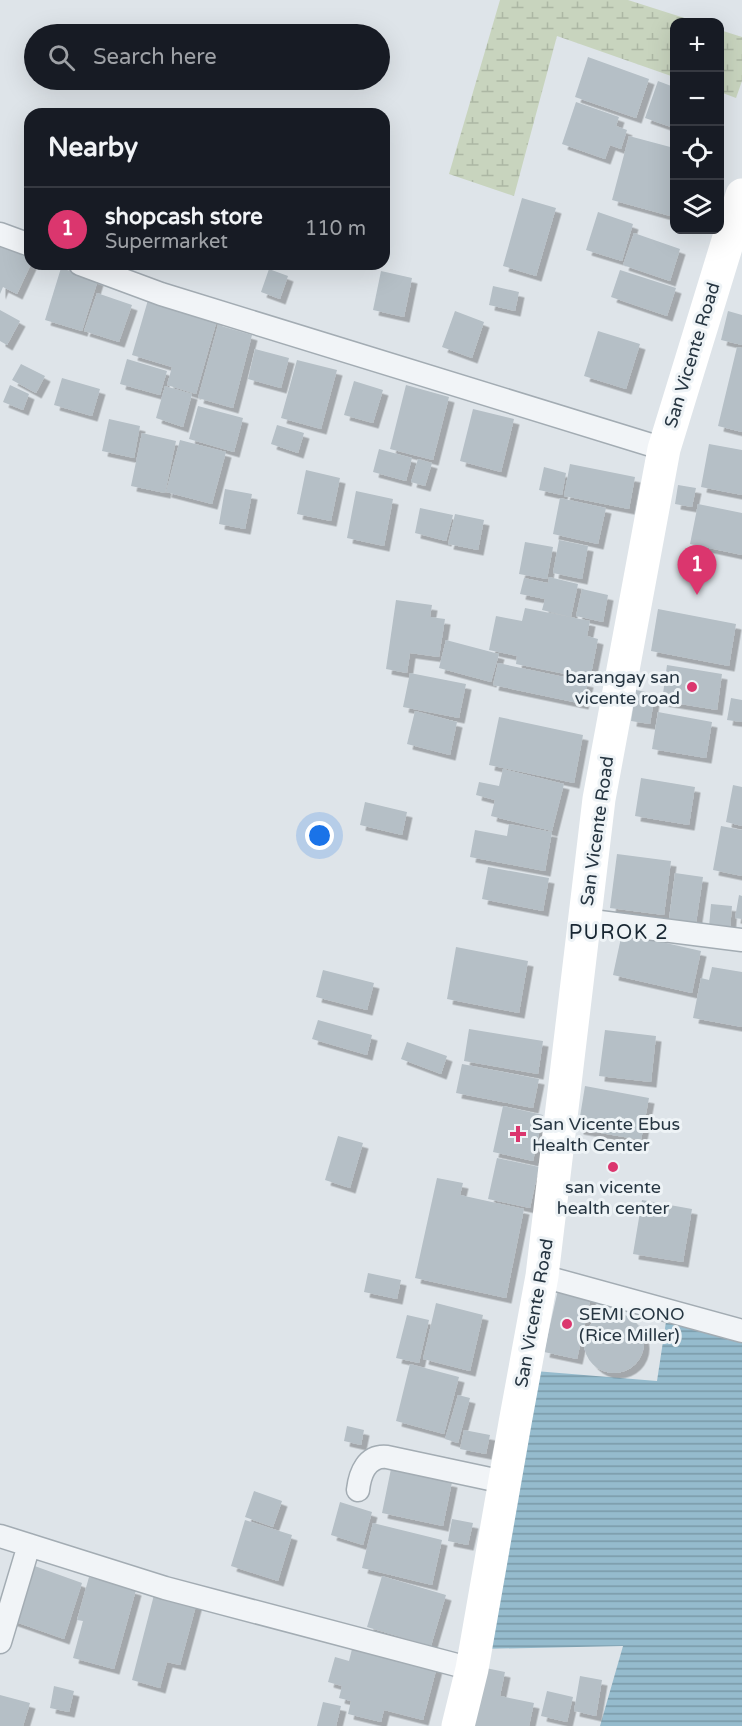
<!DOCTYPE html>
<meta charset="utf-8">
<style>
body{margin:0;font-family:"Varela Round",sans-serif;background:#242831;color:#f1f3f6}
.controls{position:absolute;right:18px;top:18px;display:grid;overflow:hidden;border-radius:12px;box-shadow:0 6px 24px #0002}
.controls button{width:54px;height:54px;display:grid;place-items:center;padding:0;border:0;border-bottom:2px solid #363941;background:#171b24;color:#f1f3f6;font:30px sans-serif}
.you{position:absolute;left:320px;top:836px;width:21px;height:21px;margin:-15px;border:4px solid #fff;border-radius:50%;background:#1a73e8;box-shadow:0 0 0 9px #1a73e833}
.badge{display:grid;place-items:center;width:39px;height:39px;border-radius:50%;background:#db366e;color:#fff;font-size:20px;font-weight:700}
.pin{position:absolute;translate:-50% -50px;filter:drop-shadow(0 2px 3px #0008)}
.pin::after{content:'';position:absolute;top:32px;width:21px;height:18px;background:inherit;clip-path:polygon(0 0,100% 0,50% 100%)}
.list{margin:0;padding:0;list-style:none}
h2{display:flex;justify-content:space-between;align-items:center;height:78px;margin:0;padding:0 24px;font-size:26px}
h2 small{font-size:20px;font-weight:400;color:#9ea1a6}
.list li{display:grid;grid-template-columns:39px 1fr auto;gap:18px;align-items:center;box-sizing:border-box;height:84px;padding:0 24px;border-top:2px solid #363941}
.list b{display:block;font-size:22px;white-space:nowrap}
.list p{margin:0;font-size:20px;white-space:nowrap;color:#9ea1a6}
.list em{font-size:20px;font-style:normal;color:#9ea1a6}
.icon{flex:none;width:33px;height:33px;fill:none;stroke:currentColor;stroke-width:2;stroke-linecap:round;stroke-linejoin:round}
.map{position:relative;flex:none;width:742px;height:1726px;overflow:hidden}
.search{position:absolute;background:#171b24;box-shadow:0 6px 24px #0002;left:24px;top:24px;width:366px;height:66px;display:flex;align-items:center;gap:15px;box-sizing:border-box;padding:0 21px;border-radius:33px;color:#9ea1a6;font-size:22px}
.panel{position:absolute;background:#171b24;box-shadow:0 6px 24px #0002;left:24px;top:108px;width:366px;height:162px;border-radius:18px}
.map>svg:first-child{display:block}
.wetland{fill:url(#wetland-marsh)}
.water{fill:url(#water-rules)}
.building{fill:#b5bfc6;filter:url(#shadow)}
.lines{fill:none;stroke-linecap:round;stroke-linejoin:round}
.street-casing{stroke:#a3acb3;stroke-width:25}
.street{stroke:#f1f4f7;stroke-width:22}
.secondary{stroke:#fff;stroke-width:33}
.poi-dot{fill:#db366e;stroke:#eef3f6;stroke-width:2}
.labels{text-anchor:middle;dominant-baseline:central;stroke-width:6;stroke-linejoin:round;paint-order:stroke}
.street-label{font-size:18px;fill:#263541;stroke:#eef3f6}
.poi-label{font-size:18px;fill:#263541;stroke:#eef3f6;text-anchor:start}
.neighbourhood-label{font-size:20px;letter-spacing:1.5px;fill:#182632;stroke:#eef3f6}
</style>
<div class="map">
<svg width="742" height="1726" viewBox="0 0 742 1726">
<defs>
<pattern id="wetland-marsh" width="20" height="14" patternUnits="userSpaceOnUse" patternTransform="scale(1.5)"><rect width="20" height="14" fill="#c8d4be"/><path d="M1 5h8M5 5V1M11 12h8M15 12V8" fill="none" stroke="#acb7a4"/></pattern>
<pattern id="water-rules" width="6" height="5" patternUnits="userSpaceOnUse" patternTransform="scale(1.5)"><rect width="6" height="5" fill="#95bbcd"/><path d="M0 2.5h6" fill="none" stroke="#7999a8"/></pattern>
<filter id="shadow"><feDropShadow dx="5.5" dy="5.5" stdDeviation="0" flood-color="#0004"/></filter>
</defs>
<rect width="100%" height="100%" fill="#dee4e9"/>
<path class="wetland" d="M500 0H628L697 22H674V77L557 36 514 196 449 174Z
M720 30 742 37V81L736 98 720 92Z"/>
<path class="water" d="M667 1315 742 1335V1726H600L623 1646 479 1649 535 1371 657 1381Z"/>
<path class="building" d="M588 57 649 79 636 118 575 97Z
M658 81 674 87V128L645 118Z
M576 102 619 117 616 126 627 130 621 149 610 145 605 159 562 144Z
M629 136 674 148V217L612 200Z
M522 198 556 208 536 276 503 266Z
M598 212 633 224 622 261 586 250Z
M634 233 680 249 670 281 623 265Z
M0 238 18 246 15 252 30 259 31 264 17 294 3 287 0 294Z
M61 268 98 280 82 331 45 320Z
M269 269 288 276 280 299 261 292Z
M620 270 676 288 667 316 611 297Z
M381 271 412 278 404 317 373 310Z
M493 286 519 292 515 311 489 305Z
M97 293 132 305 119 342 84 331Z
M148 300 217 320 196 394 167 385 172 367 132 355Z
M0 310 20 321 7 345 0 341Z
M455 311 484 322 472 358 442 347Z
M728 311 742 315V345L721 340Z
M218 325 252 335 233 408 198 398Z
M598 331 640 344 626 389 584 376Z
M737 347 742 348V432L718 426Z
M255 349 289 358 281 388 248 379Z
M127 359 167 371 160 395 120 384Z
M297 360 337 370 321 429 281 418Z
M21 364 45 376 36 393 12 380Z
M62 378 100 389 92 416 54 405Z
M354 381 383 390 373 423 344 415Z
M10 385 29 394 23 410 3 402Z
M406 385 449 397 433 460 390 449Z
M165 386 192 394 183 427 156 418Z
M198 406 243 418 234 452 189 439Z
M473 409 514 419 501 472 460 461Z
M109 419 140 426 134 458 102 451Z
M277 425 304 433 298 453 271 444Z
M142 433 176 441 165 493 131 486Z
M180 440 226 452 212 504 166 492Z
M709 444 742 450V495L701 487Z
M379 449 412 458 406 481 373 472Z
M418 459 432 463 425 486 411 482Z
M570 464 635 477 629 509 564 496Z
M544 467 566 473 562 495 539 490Z
M306 470 340 478 331 521 297 514Z
M678 485 696 488 692 507 675 504Z
M225 489 252 494 245 529 219 524Z
M356 491 393 499 384 546 347 538Z
M560 498 606 508 598 544 553 534Z
M698 504 742 513V555L690 544Z
M420 508 453 515 446 541 415 533Z
M455 514 484 520 478 550 448 544Z
M559 540 588 546 582 579 553 573Z
M525 542 553 547 547 579 519 574Z
M549 577 578 584 571 617 542 610 545 599 520 594 524 578 548 583Z
M582 589 608 595 603 622 576 616Z
M396 600 432 605 430 617 445 619 439 657 410 653 407 673 386 669Z
M525 608 590 621 587 636 598 639 590 679 516 664 517 656 489 650 496 616 522 621Z
M658 609 736 624 729 666 651 651Z
M446 640 499 654 491 682 439 668Z
M498 663 588 682 583 704 493 685Z
M667 665 722 674 717 710 662 701Z
M410 673 466 684 459 718 403 707Z
M636 690 655 694 650 724 631 721Z
M731 698 742 700V722L727 720Z
M415 711 457 722 450 755 407 744Z
M658 712 712 722 706 758 652 749Z
M499 717 583 735 574 783 489 765Z
M503 769 564 784 552 831 491 816 495 800 476 795 479 782 499 786Z
M641 778 695 787 689 825 635 816Z
M733 785 742 787V826L726 822Z
M365 802 407 812 402 835 360 825Z
M509 824 552 832 545 871 470 857 475 830 507 836Z
M721 826 742 830V876L713 870Z
M617 854 671 861 664 915 610 908Z
M488 867 549 878 543 911 482 899Z
M675 873 703 877 696 923 669 919Z
M739 895 742 896V919L735 918Z
M711 904 732 906 730 929 709 927Z
M622 933 701 951 692 993 613 975Z
M456 947 528 961 519 1013 447 999Z
M712 967 742 972V1027L693 1018 701 978 709 980Z
M323 970 374 983 367 1010 316 997Z
M318 1020 372 1035 367 1055 312 1039Z
M469 1029 543 1041 538 1074 464 1061Z
M605 1030 656 1036 651 1082 599 1076Z
M407 1042 447 1056 441 1074 401 1059Z
M462 1064 539 1079 533 1108 456 1093Z
M585 1086 649 1098 641 1140 578 1129Z
M503 1106 543 1115 533 1161 493 1152Z
M338 1136 363 1143 350 1188 325 1180Z
M497 1158 539 1167 530 1208 488 1199Z
M437 1178 463 1183 460 1195 524 1209 506 1298 415 1278Z
M642 1200 692 1209 683 1262 633 1254Z
M368 1273 401 1280 397 1299 364 1292Z
M558 1290 591 1297 577 1359 544 1352Z
M436 1303 483 1315 470 1371 423 1359Z
M584 1343a30 30 0 1 1 60 0a30 30 0 1 1-60 0Z
M407 1315 429 1320 419 1363 396 1358Z
M410 1364 459 1377 444 1434 396 1421Z
M458 1395 470 1398 458 1443 445 1439Z
M347 1426 364 1430 361 1445 344 1441Z
M464 1430 490 1435 486 1454 460 1449Z
M391 1469 452 1482 443 1526 382 1513Z
M254 1491 282 1501 273 1527 245 1517Z
M340 1502 372 1512 363 1545 331 1535Z
M452 1519 473 1523 468 1545 448 1541Z
M245 1520 292 1535 278 1581 231 1566Z
M373 1523 442 1540 432 1585 362 1568Z
M29 1564 82 1583 64 1639 10 1620Z
M382 1576 446 1595 431 1646 367 1627Z
M89 1577 136 1590 114 1669 73 1658 83 1621 77 1620Z
M155 1591 197 1602 180 1665 167 1662 160 1688 132 1680Z
M354 1641 438 1663 423 1720 384 1710 381 1722 348 1714 351 1701 339 1698 342 1686 328 1682 335 1657 349 1661Z
M481 1667 505 1672 500 1696 534 1703 529 1726H469Z
M580 1676 602 1680 596 1716 574 1711Z
M54 1686 74 1691 69 1712 50 1708Z
M547 1691 573 1697 567 1722 541 1716Z
M0 1695 30 1703 23 1726H0Z
M323 1702 341 1706 336 1726H317Z"/>
<g class="lines">
<defs>
<path id="street" d="M0 234 30 245
M80 264 161 294 664 449
M584 920 742 940
M542 1276 742 1331
M358 1490C360 1473 367 1455 387 1457L504 1482
M0 1536 165 1588 472 1669
M0 1642 29 1545"/>
</defs>
<use href="#street" class="street-casing"/>
<use href="#street" class="street"/>
<path class="secondary" d="M458 1726 472 1669 515 1423 542 1276 599 799 664 449 742 195"/>
</g>
<g class="poi-dot">
<circle cx="692" cy="687" r="6"/>
<path d="M515 1125h6v6h6v6h-6v6h-6v-6h-6v-6h6z"/>
<circle cx="613" cy="1167" r="6"/>
<circle cx="567" cy="1324" r="6"/>
</g>
<g class="labels">
<g class="street-label">
<text transform="translate(692 355) rotate(-73)">San Vicente Road</text>
<text transform="translate(597 831) rotate(-82)">San Vicente Road</text>
<text transform="translate(534 1313) rotate(-80)">San Vicente Road</text>
</g>
<g class="poi-label">
<text x="680" y="677" text-anchor="end">barangay san<tspan x="680" dy="21">vicente road</tspan></text>
<text x="532" y="1124">San Vicente Ebus<tspan x="532" dy="21">Health Center</tspan></text>
<text x="613" y="1187" text-anchor="middle">san vicente<tspan x="613" dy="21">health center</tspan></text>
<text x="579" y="1314">SEMI CONO<tspan x="579" dy="21">(Rice Miller)</tspan></text>
</g>
<g class="neighbourhood-label">
<text x="619" y="933">PUROK 2</text>
</g>
</g>
</svg>
<div class="controls">
<button>+</button>
<button>−</button>
<button><svg class="icon" aria-label="locate" viewBox="0 0 24 24"><circle cx="12" cy="12" r="6"/><path d="M12 2v4M12 18v4M2 12h4M18 12h4"/></svg></button>
<button><svg class="icon" aria-label="layers" viewBox="0 0 24 24"><path d="M12 4l9 5-9 5-9-5zM3 14l9 5 9-5"/></svg></button>
</div>
<div class="you"></div>
<div class="pin badge" style="left:697px;top:595px">1</div>
<div class="search"><svg class="icon" aria-label="search" viewBox="0 0 24 24"><circle cx="10" cy="10" r="6"/><path d="M15 15l6 6"/></svg>Search here</div>
<section class="panel">
<h2>Nearby<small></small></h2>
<ul class="list">
<li><span class="badge">1</span><div><b>shopcash store</b><p>Supermarket</p></div><em>110 m</em></li>
</ul>
</section>
</div>
